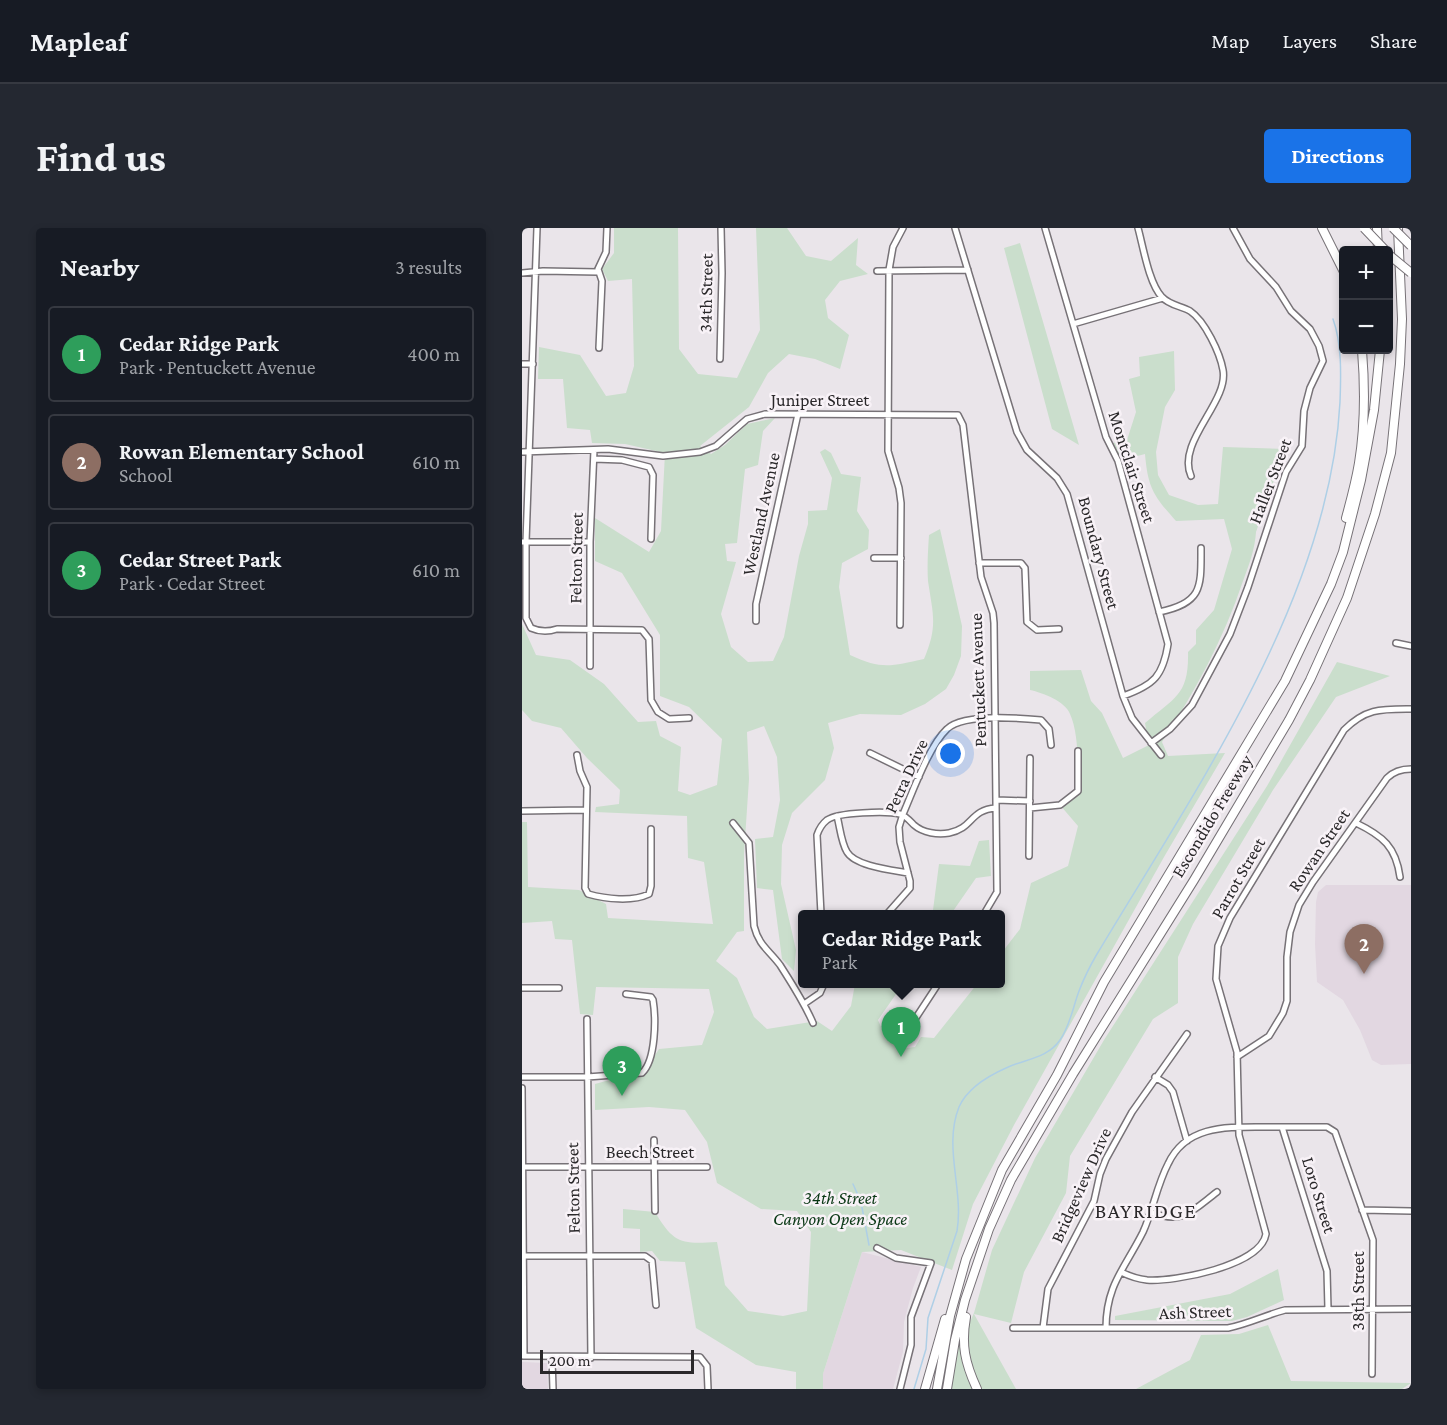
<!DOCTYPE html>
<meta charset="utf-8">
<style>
body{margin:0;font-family:"Crimson Pro",serif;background:#242831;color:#f1f3f6}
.controls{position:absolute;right:18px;top:18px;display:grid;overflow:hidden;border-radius:6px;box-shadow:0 3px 9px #0003}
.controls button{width:54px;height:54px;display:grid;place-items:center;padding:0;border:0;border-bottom:2px solid #363941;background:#171b24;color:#f1f3f6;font:30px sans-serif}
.scale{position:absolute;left:18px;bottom:15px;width:154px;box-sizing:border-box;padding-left:6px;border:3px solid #2a282a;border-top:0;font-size:16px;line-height:21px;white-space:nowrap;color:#2a282a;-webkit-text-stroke:4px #f8f2f7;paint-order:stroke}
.you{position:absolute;left:429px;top:526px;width:21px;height:21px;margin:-15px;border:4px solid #fff;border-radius:50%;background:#1a73e8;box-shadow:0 0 0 9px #1a73e833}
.badge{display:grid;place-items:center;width:39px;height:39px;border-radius:50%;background:#1a73e8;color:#fff;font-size:20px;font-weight:700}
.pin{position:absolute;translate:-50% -50px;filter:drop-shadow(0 2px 3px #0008)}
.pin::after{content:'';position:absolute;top:32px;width:21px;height:18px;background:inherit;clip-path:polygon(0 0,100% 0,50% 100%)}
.popup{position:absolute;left:276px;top:682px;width:207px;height:78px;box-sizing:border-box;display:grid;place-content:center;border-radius:6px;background:#171b24;filter:drop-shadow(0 2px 4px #0005);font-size:20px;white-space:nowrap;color:#9ea1a6}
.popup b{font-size:22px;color:#f1f3f6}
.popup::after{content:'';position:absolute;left:50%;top:100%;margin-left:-12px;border:12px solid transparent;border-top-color:#171b24}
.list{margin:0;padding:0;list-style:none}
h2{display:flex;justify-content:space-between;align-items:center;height:78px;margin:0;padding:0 24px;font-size:26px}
h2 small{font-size:20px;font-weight:400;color:#9ea1a6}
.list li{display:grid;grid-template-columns:39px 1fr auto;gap:18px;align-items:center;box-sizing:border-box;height:96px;margin:0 12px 12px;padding:0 12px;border:2px solid #363941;border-radius:6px}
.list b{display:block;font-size:22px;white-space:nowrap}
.list p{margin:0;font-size:20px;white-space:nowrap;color:#9ea1a6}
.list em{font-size:20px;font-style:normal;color:#9ea1a6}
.map{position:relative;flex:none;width:889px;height:1161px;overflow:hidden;border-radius:6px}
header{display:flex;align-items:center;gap:36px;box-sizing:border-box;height:84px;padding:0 30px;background:#171b24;border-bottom:2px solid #363941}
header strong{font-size:28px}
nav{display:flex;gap:33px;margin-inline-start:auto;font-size:21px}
.intro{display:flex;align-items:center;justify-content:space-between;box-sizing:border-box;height:144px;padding:0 36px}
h1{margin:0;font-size:42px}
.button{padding:15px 27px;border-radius:6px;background:#1a73e8;color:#fff;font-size:21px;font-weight:700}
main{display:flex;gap:36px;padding:0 36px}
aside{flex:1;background:#171b24;border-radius:6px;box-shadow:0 3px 9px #0003}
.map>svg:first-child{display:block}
.built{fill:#e2d7e1}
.green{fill:#cadecc}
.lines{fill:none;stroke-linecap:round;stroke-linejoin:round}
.stream{stroke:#aecfe6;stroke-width:1.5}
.minor-casing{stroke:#777277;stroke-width:8}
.highway-casing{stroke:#777277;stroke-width:10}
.minor{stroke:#fff;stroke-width:5}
.highway{stroke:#fff;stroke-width:8}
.highway-bridge-casing{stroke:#777277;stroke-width:10;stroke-linecap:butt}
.highway-bridge{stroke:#fff;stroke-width:8}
.labels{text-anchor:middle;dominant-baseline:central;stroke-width:5;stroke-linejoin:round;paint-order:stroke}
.street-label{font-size:18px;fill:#2a282a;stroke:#f8f2f7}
.park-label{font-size:18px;font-style:italic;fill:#0a3815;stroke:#f8f2f7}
.quarter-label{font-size:21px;letter-spacing:1.5px;fill:#2a282a;stroke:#f8f2f7}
</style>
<header>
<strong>Mapleaf</strong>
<nav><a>Map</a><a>Layers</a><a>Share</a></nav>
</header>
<div class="intro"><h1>Find us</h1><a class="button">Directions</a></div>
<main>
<aside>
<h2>Nearby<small>3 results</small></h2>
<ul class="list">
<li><span class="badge" style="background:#2e9e5b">1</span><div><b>Cedar Ridge Park</b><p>Park · Pentuckett Avenue</p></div><em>400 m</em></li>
<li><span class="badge" style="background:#8d6e63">2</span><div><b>Rowan Elementary School</b><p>School</p></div><em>610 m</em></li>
<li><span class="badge" style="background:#2e9e5b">3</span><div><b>Cedar Street Park</b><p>Park · Cedar Street</p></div><em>610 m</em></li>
</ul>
</aside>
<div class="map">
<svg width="889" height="1161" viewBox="0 0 889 1161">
<rect width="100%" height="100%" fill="#eae5ea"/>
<path class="built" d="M804 657H889V836L859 837 850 832 838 802 821 772 795 754 793 716 794 674 796 664Z
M340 1024 399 1039 391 1060 382 1094 381 1124 371 1161H301V1146Z
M0 1134 25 1135 26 1161H0Z"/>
<path class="green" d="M92 0H156L157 121 176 146 215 150 238 102 234 0H265L284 28 309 33 336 10 334 37 346 46 318 53 303 72 306 90 327 107 318 141 293 131 267 126 246 145 227 179 178 218 189 226 203 217 225 196 253 190 241 203 236 237 223 241 215 315 203 316 205 333 214 334 199 386 209 419 226 434 251 433 262 409 277 328 286 296V283L305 282 310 250 298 224 303 221 309 225 319 246 339 249 335 283 347 302 346 321 320 335 317 359 328 427C360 442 369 438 402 431 416 398 411 387 406 353 405 338 406 322 407 307L418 301 440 398 439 428 432 447 424 461 403 476 379 487 338 486 306 495 312 520 303 552 270 585 260 617 259 656 274 722 272 743 260 731 251 662 235 660 233 611 251 609 258 572 255 529 242 498 225 504 227 551 222 626V703L215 704 194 733 215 750 232 789 245 801 295 793 310 803 329 778 333 756H381L356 792 363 808 372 811 373 816 377 821 393 819 399 809 412 810 455 756H478V727L498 701 509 655 546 638 556 598 538 577 556 563C556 541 557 505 548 486 543 473 521 465 508 462V443L559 442 569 473 580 485 601 530 627 517 623 495C653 469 667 467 666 424L674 416V402L692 382 710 321 702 291 654 293C632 268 626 261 623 226L596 233 587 216 605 212 614 184 607 151 618 148 617 129 652 123 653 162 643 179 634 224 636 247 647 267 676 277 696 276 701 219 763 221 734 304C733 321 727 337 721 353 702 410 673 464 640 514L646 528 703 525 642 629 492 897 451 976 430 1042 379 1022 340 1024 301 1146V1161H274V1144L234 1137 174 1100 163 1034 138 1033 130 1023 118 1024V1001L101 1000V981L133 984C152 1016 159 1016 195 1014L203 1057 226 1083 261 1088 285 1083 289 1004 275 983 239 981 195 955 185 914 163 882 127 879 73 882V856L95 850 120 847 137 821 180 817 192 784 187 761 74 759 71 787 58 786 50 712 33 711 30 693 0 695V594H5L6 659 57 662 84 676 86 690 191 696 182 634 166 630 165 588 73 584 74 579 97 576 98 562 65 530 39 500 10 493 0 482V396L14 427 48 432 82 456 116 494 134 493 138 508 159 519 156 563 168 567 195 557 200 511 167 479 138 468V407L100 345 73 333V290L127 324 139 303 143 225 103 216 70 215 68 202 45 200 41 151H16L17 119 58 127 84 168 104 165 112 138 110 51 86 53 80 41 92 25Z
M498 15 557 217 530 201 482 20Z
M815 434 868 448 814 469 751 562 671 696 656 729V775L631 791 548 928 544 965 502 1044 489 1095 452 1086 494 1161H429L435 1123 452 1085 470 1022 513 930 582 812 745 558Z
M467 612 469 648 454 650 429 686H406L411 682 417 636 448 638 457 613Z
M756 1041 762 1072 725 1089 710 1093 593 1092V1088L708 1066Z
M746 1097 769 1153 889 1155 880 1161H614L668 1132 679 1107 717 1106Z"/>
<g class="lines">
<path class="stream" d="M331 956 339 974 347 1017
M392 1161 404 1121 406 1090 435 1003C442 962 421 919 437 879 445 861 466 848 484 840 503 831 526 830 538 812 548 798 551 779 557 763 562 750 568 738 575 726 673 562 808 369 818 174 819 147 820 116 811 91"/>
<defs>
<path id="minor" d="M15 0 4 314V390L9 400C18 404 26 404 35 401L120 402 127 411 129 472 136 484 147 491 167 490
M433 0 495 204 505 222 535 250 545 266 601 468 610 490 639 527
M523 0 584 209 596 233 646 416C641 448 632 457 601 468
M616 0C621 18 627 56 640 69 647 77 659 78 668 83 683 93 698 125 701 142 707 174 654 214 669 248
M355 43 446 42
M0 45 21 43 76 44
M551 96 641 70
M77 120 80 53 76 41 84 24 85 0
M198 131 200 45 199 0
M0 136H11
M0 224 86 221 141 228 178 224 194 218 225 191 243 186 436 187 441 197 459 349 471 385 472 395 475 664 462 686
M72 231 100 232 127 239 131 247 129 311
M0 314H68
M352 330H379
M457 335H499L503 340 505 394 515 402 537 401
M637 384C681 375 679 359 679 320
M234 393V376L276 186
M378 397 379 275 377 260 366 223 367 42 371 19 381 0
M874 415 889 418
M68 438V314L72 222
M629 515 648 501 670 477 708 406 726 359 764 244 780 218 782 183 788 160 801 133 797 118 788 101 769 83 754 59 728 31 711 0
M348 525 397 549
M55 527 58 543 65 559 63 660 66 666C84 671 110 674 127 666L129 658V601
M474 572 508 573
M508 580 538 577 556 563V523
M0 583 63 582
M315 588C318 599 319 614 325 624 333 638 369 642 386 645
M211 595 227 615 232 698C237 718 247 722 258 737 270 756 282 774 291 795
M834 595C861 608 874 619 878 649
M507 628 508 530
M299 686 295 607C297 601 300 596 305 592 316 584 365 583 378 586 384 588 388 593 392 597 401 605 416 607 427 605 452 600 447 582 474 580
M365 686 388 660V653L378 614 377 599 381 586C391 563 407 518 425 501 441 485 498 490 519 492L527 501 529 517
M0 760H37
M282 776 298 765 302 756
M65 791 69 1130
M380 811 416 756
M715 829 747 808 761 785 765 773V729L768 704 777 677 791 654 865 550C871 544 880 541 889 541
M0 849H65L120 845C134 832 134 790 131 772L129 769 104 766
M633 849 646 857 651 864 665 913
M0 860 2 1128
M760 899 805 1043 806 1081
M132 912 133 983
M0 939H185
M840 982 889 983
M630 985C662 996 670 983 695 964
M355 1020 374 1030 409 1035 389 1089V1117L378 1161
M0 1028H123L130 1033 134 1077
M599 1044C607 1048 616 1051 625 1052 652 1054 739 1038 744 1006L717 907 715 824 694 751 696 718 708 690 822 502C844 480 859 481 889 481
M491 1100H706C726 1096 744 1087 763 1082L889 1081
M521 1100 526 1061 572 973 578 946 584 931 610 884 665 806
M584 1100C584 1057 603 1040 621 1004 631 982 635 957 646 936 664 897 705 899 741 899 763 899 784 899 805 899L813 904 851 1012 850 1146
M1 1128 178 1129 185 1138 186 1161
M30 1130 31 1161"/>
<path id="highway" d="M800 0 822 44
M855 0 856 22
M824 290C829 272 834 253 837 235 843 198 843 159 840 122
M444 1089C439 1117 443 1135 455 1161
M403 1161 423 1091
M415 1161 428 1088 444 1031 480 942 535 847 582 754 763 453 809 356 821 324 839 252 852 182 858 122
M425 1161 433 1112 443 1072 467 1001 489 952 551 846 672 652 767 492 788 452 825 370 853 286 869 225 878 136 880 91 876 1"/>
</defs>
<use href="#minor" class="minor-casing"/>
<use href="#highway" class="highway-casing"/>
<use href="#minor" class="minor"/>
<use href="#highway" class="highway"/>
<defs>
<path id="highway-bridge" d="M842 0 863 22
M871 0 889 18
M866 26 889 45"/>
</defs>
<use href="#highway-bridge" class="highway-bridge-casing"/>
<use href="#highway-bridge" class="highway-bridge"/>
</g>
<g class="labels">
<g class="street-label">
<text transform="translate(184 65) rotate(-89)">34th Street</text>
<text x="298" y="172">Juniper Street</text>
<text transform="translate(610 239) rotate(72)">Montclair Street</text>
<text transform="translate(748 253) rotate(-69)">Haller Street</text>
<text transform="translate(239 286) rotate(-78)">Westland Avenue</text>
<text transform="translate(577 325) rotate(75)">Boundary Street</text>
<text transform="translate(54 330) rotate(-89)">Felton Street</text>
<text transform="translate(456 452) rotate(-92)">Pentuckett Avenue</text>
<text transform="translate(384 548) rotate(-65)">Petra Drive</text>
<text transform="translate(690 588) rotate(-59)">Escondido Freeway</text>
<text transform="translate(797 622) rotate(-56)">Rowan Street</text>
<text transform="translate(716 650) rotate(-60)">Parrot Street</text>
<text x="128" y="924">Beech Street</text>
<text transform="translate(559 957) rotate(-66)">Bridgeview Drive</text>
<text transform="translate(51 960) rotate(-91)">Felton Street</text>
<text transform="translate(797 967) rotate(73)">Loro Street</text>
<text transform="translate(836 1063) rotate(-90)">38th Street</text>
<text transform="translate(673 1084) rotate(-2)">Ash Street</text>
</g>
<g class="park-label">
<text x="318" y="970">34th Street<tspan x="318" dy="21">Canyon Open Space</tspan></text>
</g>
<g class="quarter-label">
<text x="624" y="983">BAYRIDGE</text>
</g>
</g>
</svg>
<div class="controls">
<button>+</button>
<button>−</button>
</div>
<div class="scale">200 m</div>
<div class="you"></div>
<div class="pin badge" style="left:379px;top:829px;background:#2e9e5b">1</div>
<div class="popup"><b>Cedar Ridge Park</b>Park</div>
<div class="pin badge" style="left:842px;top:746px;background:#8d6e63">2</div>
<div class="pin badge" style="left:100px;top:868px;background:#2e9e5b">3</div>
</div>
</main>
